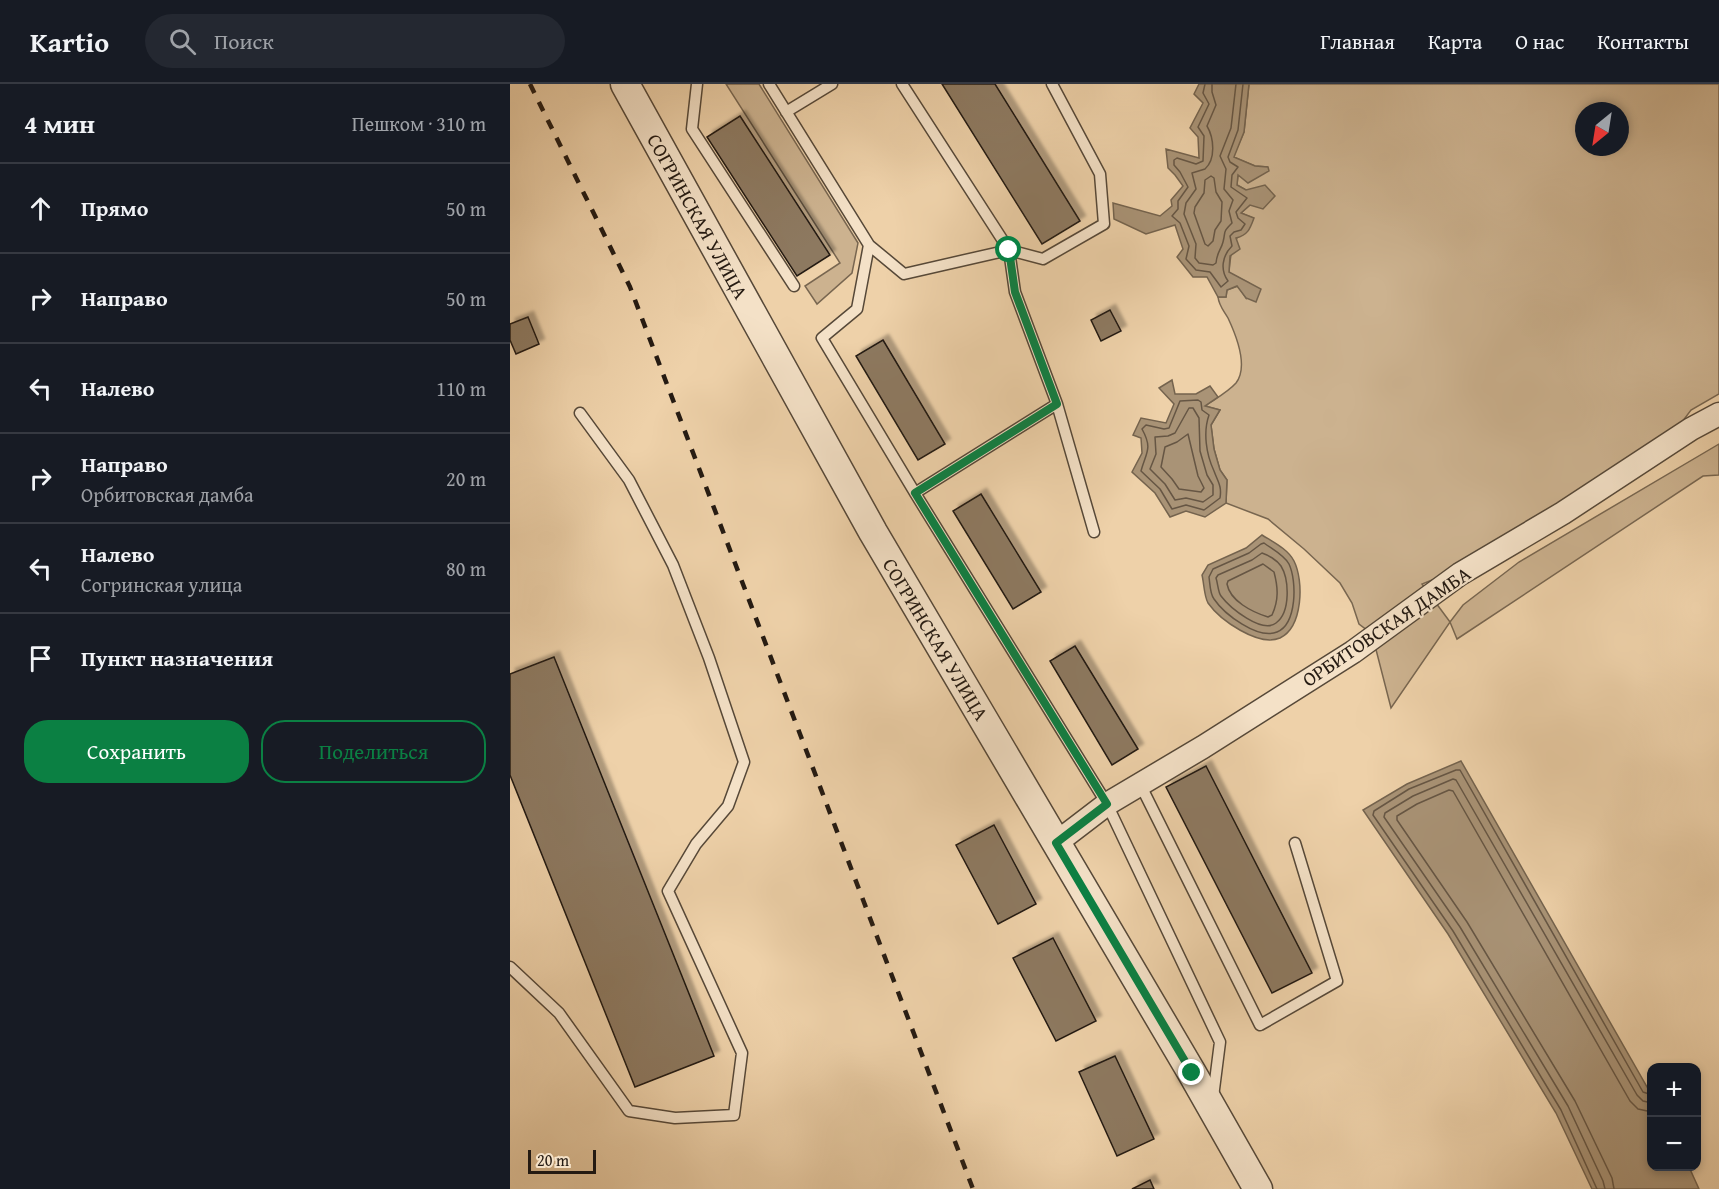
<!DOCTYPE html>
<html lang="ru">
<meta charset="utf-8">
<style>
body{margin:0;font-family:"Gentium Book Plus",serif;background:#242831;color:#f1f3f6}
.controls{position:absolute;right:18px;bottom:18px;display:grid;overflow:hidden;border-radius:12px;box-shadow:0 3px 9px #0003}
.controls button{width:54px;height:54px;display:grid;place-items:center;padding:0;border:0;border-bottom:2px solid #363941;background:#171b24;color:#f1f3f6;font:30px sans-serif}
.compass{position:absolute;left:1065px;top:18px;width:54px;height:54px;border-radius:50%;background:#171b24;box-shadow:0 3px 9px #0003;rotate:210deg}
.scale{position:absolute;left:18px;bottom:15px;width:68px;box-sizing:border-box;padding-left:6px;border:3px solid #241a12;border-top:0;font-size:16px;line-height:21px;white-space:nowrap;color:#241a12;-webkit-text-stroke:4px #f4e1c7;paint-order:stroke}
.stop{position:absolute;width:18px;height:18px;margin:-14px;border:4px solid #0b8043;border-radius:50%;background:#fff}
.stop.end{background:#0b8043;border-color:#fff;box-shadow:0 2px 6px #0008}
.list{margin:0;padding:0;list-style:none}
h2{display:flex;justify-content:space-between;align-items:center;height:78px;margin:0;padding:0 24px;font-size:26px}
h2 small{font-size:20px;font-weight:400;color:#9ea1a6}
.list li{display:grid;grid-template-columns:39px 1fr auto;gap:18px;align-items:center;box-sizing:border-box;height:90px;padding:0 24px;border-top:2px solid #363941}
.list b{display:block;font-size:22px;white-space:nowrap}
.list p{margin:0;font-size:20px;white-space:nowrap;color:#9ea1a6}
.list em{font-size:20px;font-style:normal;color:#9ea1a6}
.actions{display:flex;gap:12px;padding:18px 24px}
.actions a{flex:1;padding:14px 0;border:2px solid #0b8043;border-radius:24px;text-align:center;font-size:21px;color:#0b8043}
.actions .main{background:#0b8043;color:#fff}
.icon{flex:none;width:33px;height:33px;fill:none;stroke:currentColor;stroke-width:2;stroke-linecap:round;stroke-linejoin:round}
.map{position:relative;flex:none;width:1209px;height:1105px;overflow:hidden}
header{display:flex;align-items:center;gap:36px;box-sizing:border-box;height:84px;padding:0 30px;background:#171b24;border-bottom:2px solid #363941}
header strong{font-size:28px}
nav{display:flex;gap:33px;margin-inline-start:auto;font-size:21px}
.search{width:420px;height:54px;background:#242831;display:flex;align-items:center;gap:15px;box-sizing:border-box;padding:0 21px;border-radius:33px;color:#9ea1a6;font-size:22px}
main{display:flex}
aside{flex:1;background:#171b24}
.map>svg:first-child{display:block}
.green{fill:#ccb28f;stroke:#786650;stroke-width:1.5;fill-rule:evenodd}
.water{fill:#a99376;stroke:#74634e;stroke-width:1.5}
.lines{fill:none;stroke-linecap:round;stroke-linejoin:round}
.shore{stroke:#665644;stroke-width:1.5}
.building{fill:#8d7961;stroke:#241a12;stroke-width:1.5;filter:url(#shadow)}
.service-casing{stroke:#564838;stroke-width:13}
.minor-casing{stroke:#564838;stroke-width:25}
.tertiary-casing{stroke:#564838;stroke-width:31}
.service{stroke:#f4e1c7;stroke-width:10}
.minor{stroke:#f4e1c7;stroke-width:22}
.tertiary{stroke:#f4e1c7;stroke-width:28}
.rail{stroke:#241a12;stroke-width:4.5;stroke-dasharray:10 10;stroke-linecap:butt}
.route{stroke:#0b8043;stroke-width:8}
.labels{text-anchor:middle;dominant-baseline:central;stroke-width:4.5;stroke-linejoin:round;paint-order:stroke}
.street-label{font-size:20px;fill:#241a12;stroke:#f4e1c7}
</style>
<header>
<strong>Kartio</strong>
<div class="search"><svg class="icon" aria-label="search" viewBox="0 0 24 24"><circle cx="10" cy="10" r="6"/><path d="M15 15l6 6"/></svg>Поиск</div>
<nav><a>Главная</a><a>Карта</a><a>О нас</a><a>Контакты</a></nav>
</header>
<main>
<aside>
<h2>4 мин<small>Пешком · 310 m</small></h2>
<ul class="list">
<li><svg class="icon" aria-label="ahead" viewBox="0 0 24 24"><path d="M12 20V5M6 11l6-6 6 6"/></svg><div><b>Прямо</b></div><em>50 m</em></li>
<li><svg class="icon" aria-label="right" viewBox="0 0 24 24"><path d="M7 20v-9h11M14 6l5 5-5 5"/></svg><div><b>Направо</b></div><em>50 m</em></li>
<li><svg class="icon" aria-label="left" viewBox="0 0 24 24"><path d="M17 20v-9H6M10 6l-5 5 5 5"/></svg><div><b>Налево</b></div><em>110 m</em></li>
<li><svg class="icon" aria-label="right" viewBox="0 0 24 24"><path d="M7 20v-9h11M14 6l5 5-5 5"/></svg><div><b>Направо</b><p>Орбитовская дамба</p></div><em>20 m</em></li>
<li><svg class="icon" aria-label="left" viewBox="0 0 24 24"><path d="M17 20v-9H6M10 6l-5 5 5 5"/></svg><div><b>Налево</b><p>Согринская улица</p></div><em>80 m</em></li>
<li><svg class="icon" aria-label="arrive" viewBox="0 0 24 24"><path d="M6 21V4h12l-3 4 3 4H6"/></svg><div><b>Пункт назначения</b></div></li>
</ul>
<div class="actions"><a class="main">Сохранить</a><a>Поделиться</a></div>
</aside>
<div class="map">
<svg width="1209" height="1105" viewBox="0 0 1209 1105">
<defs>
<filter id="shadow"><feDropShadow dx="5.5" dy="-5.5" stdDeviation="1.5" flood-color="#0004"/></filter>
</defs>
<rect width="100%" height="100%" fill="#eed1a9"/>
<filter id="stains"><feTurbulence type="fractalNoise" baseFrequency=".00333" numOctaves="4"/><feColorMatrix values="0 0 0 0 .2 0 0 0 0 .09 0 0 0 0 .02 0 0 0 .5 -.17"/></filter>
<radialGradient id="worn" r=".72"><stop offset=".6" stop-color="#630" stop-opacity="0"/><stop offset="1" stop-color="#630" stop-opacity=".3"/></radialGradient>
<path class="green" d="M216 0H249L348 159 342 189 307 220 295 202 330 179Z
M739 0H1209V310L1181 326 1166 346 954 483 912 500 940 538 953 521 1009 478 1209 360V391L1193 392 947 555 940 538 881 624 862 550 849 540 842 519 830 499 794 465 758 435 716 419 717 396 710 386 704 365 701 341 710 326 695 322C705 315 718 308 726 299 739 282 726 251 718 234 714 227 709 222 708 213H716L717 206 728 202 736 214 739 199 719 189C721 159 724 155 743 134L731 129 740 121 736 106 727 101 728 91 758 83 745 82 723 73 734 48ZM1074 27H1110V63H1074Z"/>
<path class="water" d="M689 0H739L734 48 724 73 745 82 758 83 759 87 738 99 728 91 727 101 736 106 755 101 765 112 753 125 740 121 731 129 744 134C740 145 738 151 726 154L730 165 720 172 719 188 751 205 746 218 736 214 727 202 717 206 716 213H708L697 193H683L667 173 673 165 665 141 636 150 604 135 603 119 650 132 662 122 661 116 673 102 665 91 658 84 656 65 689 74 688 53 680 44 693 19 684 10Z
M662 296 665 310H686L700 302 708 313 695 322 710 326 701 341 704 365 710 386 717 396 716 419 695 433 676 427 660 433 645 409 622 388 632 369 631 354 623 351 631 334 656 339 664 320 649 304Z
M752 451C763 458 778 465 784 477 794 497 793 543 770 554 748 563 710 536 698 519 694 512 694 499 692 491L698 481 736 464Z
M951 677 1141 1010 1142 1082 1179 1083 1189 1105H1082L1046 1029 938 850 853 726 897 700Z"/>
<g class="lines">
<path class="shore" d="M695 0 693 9 699 20 688 43 694 52 693 77 686 80 667 74 664 76V81L670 88 678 103 668 117V125L662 132 670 139 679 162 676 175 686 186 700 188 711 203 718 197C710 186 712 172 722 162L720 152 724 148 731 146 735 140 728 134 726 128 737 114 721 103 722 91 728 83 720 78 718 73 728 46 733 0
M702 0V8L706 21 697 42C704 54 706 75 695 85L682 89 686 105 676 119 674 130 686 160 685 174 689 179 703 181 706 179C707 168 711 166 713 158 716 147 712 149 722 139L719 127 723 116 714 105 716 85 710 72 721 44 726 0
M701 92 704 94 706 108 712 118 711 137 705 146 703 157 698 162 695 160 684 129 685 123 694 109 695 96Z
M688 316 691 318 692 326 699 331C693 348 696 370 704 387 708 398 712 402 710 414L694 426 676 421 662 425 650 405 631 387C636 368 643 365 632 345L636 341 654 345 659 344 670 317Z
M679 324H683L689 334 690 367 697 391 703 401V411L693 418 676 414 665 416 655 400 640 385 646 370 645 353 658 352 665 349Z
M678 350 688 392 694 404 691 408 669 405 662 395 651 383 655 363 667 358Z
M751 460 754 459C762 465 774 471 779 480 787 497 787 540 767 548 748 556 714 530 704 515 700 510 700 500 699 493L703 485 739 469Z
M752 469C758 471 767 476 771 482 779 495 781 528 766 539 752 550 720 524 711 512 708 508 708 500 706 494L708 491 742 476Z
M753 480 764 488C768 503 769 516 762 531L758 533C742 528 720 517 717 500L718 497Z
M1087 1105 1051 1026 943 847 863 731 864 727 899 705 946 686H950L1133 1008 1142 1011
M1095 1105 1093 1097 1058 1022 950 843 874 733 875 729 903 712 943 695 946 696 1127 1011 1133 1017 1142 1019
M1104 1105 1102 1094 1065 1017 957 838 887 736V732L907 720 939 706 943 707 1120 1017 1128 1025 1142 1028"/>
</g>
<path class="building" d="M432 0H485L570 137 532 160Z
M230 32 320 171 287 192 197 53Z
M600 226 611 247 591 257 581 236Z
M18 233 29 260 6 270 0 256V240Z
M373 256 435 360 408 376 346 272Z
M471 410 531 508 503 525 443 427Z
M565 562 628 665 602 681 540 577Z
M44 573 204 972 125 1003 0 691V590Z
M696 682 802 889 762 909 656 703Z
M484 741 526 820 488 840 446 761Z
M543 854 586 937 546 957 503 874Z
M605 972 644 1055 607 1072 569 988Z
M640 1096 644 1105H622Z"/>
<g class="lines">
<defs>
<path id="service" d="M187 0 182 45 284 202
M259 0 359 161 394 190 499 166 533 175 594 140 590 90 542 0
M392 0 499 166 505 208 547 320 584 448
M276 28 322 0
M359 161 347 225 312 254 405 409 597 720 710 958 703 1013
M405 409 547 320
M630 700 750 941 827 897 785 759
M0 883 49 929 119 1027 165 1034 224 1031 232 969 158 807 186 760 218 722 234 678 199 574 163 481 119 396 70 329"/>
<path id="minor" d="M546 759 597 720 693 663 843 568 950 490 1053 429 1181 345 1209 330"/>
<path id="tertiary" d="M115 0 363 448 682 989 748 1105"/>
</defs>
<use href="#service" class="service-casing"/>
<use href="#minor" class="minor-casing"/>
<use href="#tertiary" class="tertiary-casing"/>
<use href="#service" class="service"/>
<use href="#minor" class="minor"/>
<use href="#tertiary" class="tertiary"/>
<path class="rail" d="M20 0 120 203 463 1105"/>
</g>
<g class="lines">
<path class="route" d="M499 166 505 208 547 320 405 409 597 720 546 759 682 989"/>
</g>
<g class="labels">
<g class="street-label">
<text transform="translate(188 132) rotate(61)">СОГРИНСКАЯ УЛИЦА</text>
<text transform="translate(876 542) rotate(-34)">ОРБИТОВСКАЯ ДАМБА</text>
<text transform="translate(426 555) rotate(59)">СОГРИНСКАЯ УЛИЦА</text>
</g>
</g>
<rect width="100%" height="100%" filter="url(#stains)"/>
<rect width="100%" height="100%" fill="url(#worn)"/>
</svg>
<div class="controls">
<button>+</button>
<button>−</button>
</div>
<svg class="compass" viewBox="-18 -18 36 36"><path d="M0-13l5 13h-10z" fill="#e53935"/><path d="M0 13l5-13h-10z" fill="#9ea1a6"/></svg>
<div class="scale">20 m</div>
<div class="stop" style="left:499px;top:166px"></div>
<div class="stop end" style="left:682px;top:989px"></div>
</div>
</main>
